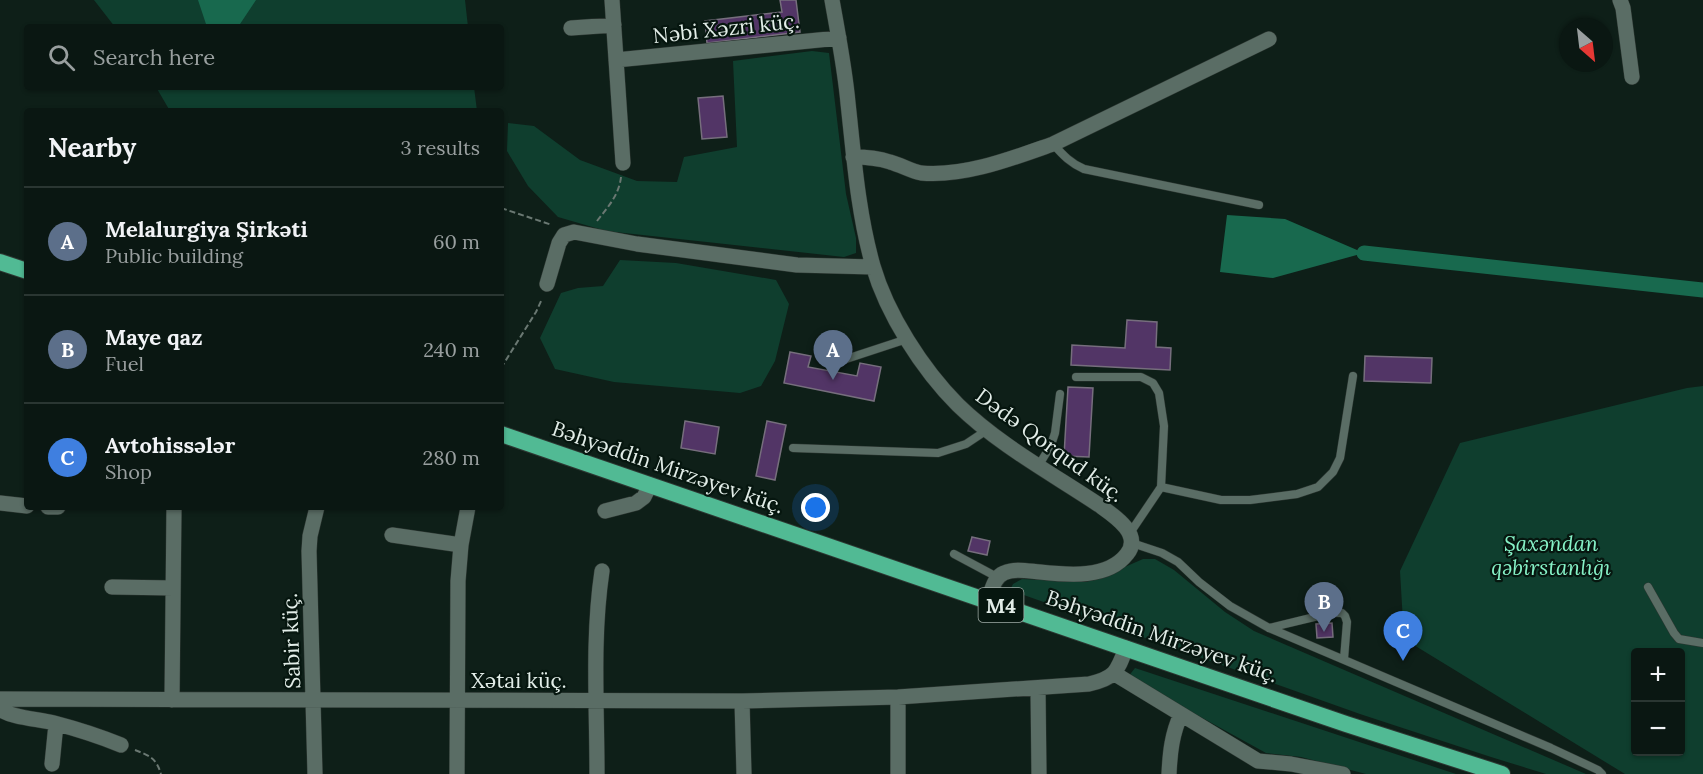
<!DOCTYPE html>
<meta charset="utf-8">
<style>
body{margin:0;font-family:Lora,serif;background:#182420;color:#f1f3f6}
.controls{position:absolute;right:18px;bottom:18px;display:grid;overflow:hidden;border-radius:6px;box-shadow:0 2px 4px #0004}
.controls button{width:54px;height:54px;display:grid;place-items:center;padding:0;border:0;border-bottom:2px solid #2a3632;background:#0a1712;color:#f1f3f6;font:30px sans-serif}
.compass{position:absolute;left:1559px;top:18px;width:54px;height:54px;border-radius:50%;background:#0a1712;box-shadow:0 2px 4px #0004;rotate:152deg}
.you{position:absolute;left:816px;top:508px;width:21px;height:21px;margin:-15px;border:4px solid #fff;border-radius:50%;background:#1a73e8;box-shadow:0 0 0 9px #1a73e833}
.badge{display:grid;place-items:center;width:39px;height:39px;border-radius:50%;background:#b45309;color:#fff;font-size:20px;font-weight:700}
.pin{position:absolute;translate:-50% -50px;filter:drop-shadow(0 2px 3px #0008)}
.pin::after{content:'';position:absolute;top:32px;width:21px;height:18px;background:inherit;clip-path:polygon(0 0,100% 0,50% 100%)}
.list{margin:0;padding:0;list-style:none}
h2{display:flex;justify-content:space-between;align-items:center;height:78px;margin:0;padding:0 24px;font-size:26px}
h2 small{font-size:20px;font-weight:400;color:#999f9f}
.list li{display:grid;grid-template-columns:39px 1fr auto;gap:18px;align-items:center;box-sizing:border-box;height:108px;padding:0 24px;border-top:2px solid #2a3632}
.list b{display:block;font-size:22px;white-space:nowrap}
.list p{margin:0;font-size:20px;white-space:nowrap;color:#999f9f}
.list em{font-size:20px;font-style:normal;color:#999f9f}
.icon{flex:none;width:33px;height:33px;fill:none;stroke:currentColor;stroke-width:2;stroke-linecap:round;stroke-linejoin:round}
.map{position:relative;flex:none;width:1703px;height:774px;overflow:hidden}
.search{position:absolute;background:#0a1712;box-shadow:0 2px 4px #0004;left:24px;top:24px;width:480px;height:66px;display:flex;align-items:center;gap:15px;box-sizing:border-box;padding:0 21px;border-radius:6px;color:#999f9f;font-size:22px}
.panel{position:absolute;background:#0a1712;box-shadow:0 2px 4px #0004;left:24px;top:108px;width:480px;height:402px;border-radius:6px}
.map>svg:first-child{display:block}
.green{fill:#0f3e2e;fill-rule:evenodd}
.water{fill:#18694e}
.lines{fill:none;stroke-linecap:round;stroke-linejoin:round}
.canal{stroke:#18694e;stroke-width:15}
.building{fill:#523566;stroke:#766e7d;stroke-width:1.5}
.service-casing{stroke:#2d3732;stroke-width:9}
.minor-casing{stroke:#2d3732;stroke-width:16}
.trunk-casing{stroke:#2d3732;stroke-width:18}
.path{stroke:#6a7872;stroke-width:2;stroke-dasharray:6 3;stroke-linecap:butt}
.service{stroke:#5a6d65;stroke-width:8}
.minor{stroke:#5a6d65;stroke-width:15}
.trunk{stroke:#51ba94;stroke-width:16}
.labels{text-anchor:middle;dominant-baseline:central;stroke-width:4.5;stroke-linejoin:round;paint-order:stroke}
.shield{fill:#06160f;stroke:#a0aca7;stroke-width:1.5}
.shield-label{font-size:20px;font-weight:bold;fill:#e2ede8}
.street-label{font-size:21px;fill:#e2ede8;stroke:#06160f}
.park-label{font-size:21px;font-style:italic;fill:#86f2c7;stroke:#06160f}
</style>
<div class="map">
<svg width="1703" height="774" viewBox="0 0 1703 774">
<rect width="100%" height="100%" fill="#0e1f18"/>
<path class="green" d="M94 0H465L468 27H115Z
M812 51 829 53 846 194 856 238V253L844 257 606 231 558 217 528 186 507 151 508 123 534 126 580 160 637 181 677 182 684 157 737 147 733 61Z
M156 87H474L477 111H170Z
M620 260 676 263 776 280 789 304 775 361 761 386 740 393 614 382 555 369 540 338 561 293 578 288 603 286Z
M1703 386V774H1625L1404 639 1400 571 1460 443 1687 388ZM1636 652H1680V752H1636Z
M1143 559H1155L1174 570 1225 612 1254 631 1586 774H1546L1491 757 1360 714 1010 590 1013 584 1022 579 1086 582 1102 577Z
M1135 668 1456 774H1366L1301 757 1266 753 1128 677Z"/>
<path class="water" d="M198 0H256L238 27H207Z
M1227 215 1285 219 1364 253 1273 278 1220 272Z"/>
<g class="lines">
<path class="canal" d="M1364 253 1703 290"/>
</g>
<path class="building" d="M780 0H796L800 32 707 43 705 21 782 12Z
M723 96 727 137 702 139 698 98Z
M1127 320 1157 322 1156 347 1171 348 1170 370 1071 365 1072 345 1125 348Z
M790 352 811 356 808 367 857 376 860 363 881 367 874 401 784 383Z
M1365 356 1432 358 1431 383 1364 381Z
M1068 387 1093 388 1089 457 1064 456Z
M685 421 719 427 715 454 681 448Z
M767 421 786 425 775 480 756 476Z
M972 537 990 541 987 555 968 551Z
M1314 593H1330L1331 607 1314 608Z
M1332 623 1333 637 1317 638 1316 624Z"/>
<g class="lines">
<defs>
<path id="service" d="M1053 144C1063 155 1070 163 1084 169L1259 205
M834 363 907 339
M1076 377H1141L1153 383 1159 393 1164 426 1161 487 1130 533
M793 448 938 453 966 444 987 430
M1039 465 1051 445 1055 433 1060 394
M1161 487 1221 500H1250L1297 494 1318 487 1333 472 1340 458 1353 376
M1132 543 1162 553 1178 562 1199 582 1230 606 1269 628 1551 748 1598 770 1602 774
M954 554 997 577
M1648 587 1674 633 1679 639 1703 643
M1269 628 1331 613H1342L1345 616 1347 622 1344 659"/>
<path id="minor" d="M612 0 623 163
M832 0C838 34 845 69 848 103 854 158 858 213 873 266 887 314 922 369 958 405 999 445 1051 473 1099 505 1113 515 1143 534 1127 554 1108 579 1068 575 1040 572 1028 571 1015 568 1004 573 994 577 992 590 988 600
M1620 0 1623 8 1632 77
M571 28 614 25
M616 60 839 38
M853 157C866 157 878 158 890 162 901 165 911 171 921 173 965 177 1013 158 1053 144L1269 39
M547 284 559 243 564 235 574 232 637 244 797 265 873 267
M0 503 27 506
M48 507H58
M605 511 636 503 644 497 650 485
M392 535 461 545
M112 587 173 588
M1115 674 1258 761 1291 764 1343 774
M1038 689 1039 774
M898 697V774
M0 699 742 701 898 697 1089 684C1115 678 1117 672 1126 648
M172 700 174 507
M742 701 744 774
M0 709C11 718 39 719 54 723 77 729 99 736 121 745
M52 764 56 724
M315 774 309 551 310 536 317 507
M457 774 458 581 461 545 468 507
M597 774C597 707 592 638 602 571
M1169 774C1170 752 1172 734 1181 714"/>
<path id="trunk" d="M0 262 27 271
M501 434 1346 724 1502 774"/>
</defs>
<use href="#service" class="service-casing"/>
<use href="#minor" class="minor-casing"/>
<use href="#trunk" class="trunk-casing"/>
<path class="path" d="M501 208 552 225
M597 221C608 207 619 195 621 177
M501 368 536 312 542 299
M135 750C150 756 156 758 161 774"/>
<use href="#service" class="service"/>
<use href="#minor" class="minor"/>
<use href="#trunk" class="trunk"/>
</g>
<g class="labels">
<rect class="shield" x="978.5" y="588" width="45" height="34" rx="4.5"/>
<g class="shield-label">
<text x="1001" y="605">M4</text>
</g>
<g class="street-label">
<text transform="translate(726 28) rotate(-6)">Nəbi Xəzri küç.</text>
<text transform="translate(1050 445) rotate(36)">Dədə Qorqud küç.</text>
<text transform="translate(668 467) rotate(19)">Bəhyəddin Mirzəyev küç.</text>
<text transform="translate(1162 636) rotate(19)">Bəhyəddin Mirzəyev küç.</text>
<text transform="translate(291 641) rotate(-92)">Sabir küç.</text>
<text x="519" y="680">Xətai küç.</text>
</g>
<g class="park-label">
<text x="1551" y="543">Şaxəndan<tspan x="1551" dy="24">qəbirstanlığı</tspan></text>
</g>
</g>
</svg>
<div class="controls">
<button>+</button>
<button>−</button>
</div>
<svg class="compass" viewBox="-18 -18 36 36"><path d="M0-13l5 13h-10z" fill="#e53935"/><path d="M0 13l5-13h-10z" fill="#999f9f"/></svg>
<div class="you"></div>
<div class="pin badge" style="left:833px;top:380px;background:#5c6f8a">A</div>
<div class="pin badge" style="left:1324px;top:632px;background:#5c6f8a">B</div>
<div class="pin badge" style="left:1403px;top:661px;background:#3f7fe0">C</div>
<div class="search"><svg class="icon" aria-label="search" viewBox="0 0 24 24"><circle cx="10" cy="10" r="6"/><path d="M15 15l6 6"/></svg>Search here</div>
<section class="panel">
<h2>Nearby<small>3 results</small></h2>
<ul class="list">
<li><span class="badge" style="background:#5c6f8a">A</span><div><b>Melalurgiya Şirkəti</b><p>Public building</p></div><em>60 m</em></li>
<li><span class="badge" style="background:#5c6f8a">B</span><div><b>Maye qaz</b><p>Fuel</p></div><em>240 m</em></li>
<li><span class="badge" style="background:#3f7fe0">C</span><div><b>Avtohissələr</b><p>Shop</p></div><em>280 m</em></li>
</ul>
</section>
</div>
